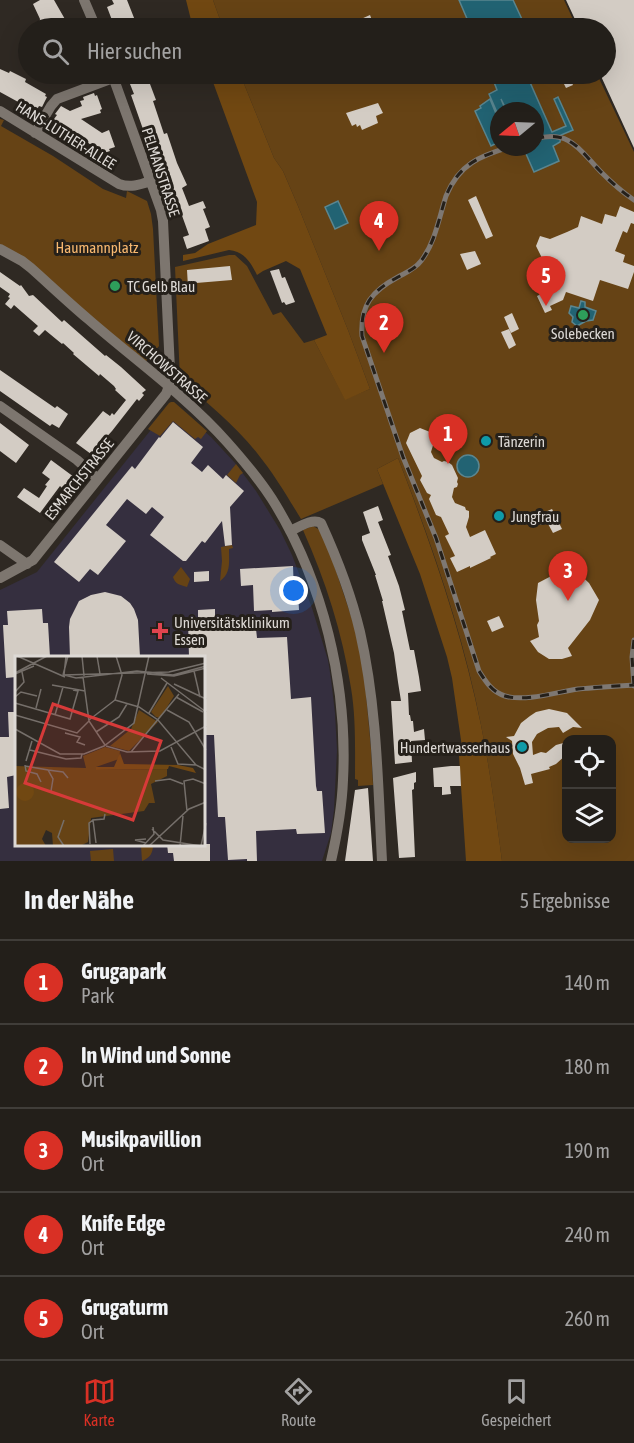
<!DOCTYPE html>
<html lang="de">
<meta charset="utf-8">
<style>
body{margin:0;font-family:"Asap Condensed",sans-serif;background:#2b2723;color:#f1f3f6}
.controls{position:absolute;right:18px;bottom:18px;display:grid;overflow:hidden;border-radius:12px;box-shadow:0 6px 24px #0002}
.controls button{width:54px;height:54px;display:grid;place-items:center;padding:0;border:0;border-bottom:2px solid #403d39;background:#231f1a;color:#f1f3f6;font:30px sans-serif}
.compass{position:absolute;left:490px;top:102px;width:54px;height:54px;border-radius:50%;background:#231f1a;box-shadow:0 6px 24px #0002;rotate:251deg}
.you{position:absolute;left:294px;top:591px;width:21px;height:21px;margin:-15px;border:4px solid #fff;border-radius:50%;background:#1a73e8;box-shadow:0 0 0 9px #1a73e833}
.badge{display:grid;place-items:center;width:39px;height:39px;border-radius:50%;background:#d93025;color:#fff;font-size:20px;font-weight:700}
.pin{position:absolute;translate:-50% -50px;filter:drop-shadow(0 2px 3px #0008)}
.pin::after{content:'';position:absolute;top:32px;width:21px;height:18px;background:inherit;clip-path:polygon(0 0,100% 0,50% 100%)}
.list{margin:0;padding:0;list-style:none}
h2{display:flex;justify-content:space-between;align-items:center;height:78px;margin:0;padding:0 24px;font-size:26px}
h2 small{font-size:20px;font-weight:400;color:#a3a2a2}
.list li{display:grid;grid-template-columns:39px 1fr auto;gap:18px;align-items:center;box-sizing:border-box;height:84px;padding:0 24px;border-top:2px solid #403d39}
.list b{display:block;font-size:22px;white-space:nowrap}
.list p{margin:0;font-size:20px;white-space:nowrap;color:#a3a2a2}
.list em{font-size:20px;font-style:normal;color:#a3a2a2}
.icon{flex:none;width:33px;height:33px;fill:none;stroke:currentColor;stroke-width:2;stroke-linecap:round;stroke-linejoin:round}
.map{position:relative;flex:none;width:634px;height:861px;overflow:hidden}
.search{position:absolute;background:#231f1a;box-shadow:0 6px 24px #0002;left:18px;right:18px;top:18px;height:66px;display:flex;align-items:center;gap:15px;box-sizing:border-box;padding:0 21px;border-radius:33px;color:#a3a2a2;font-size:22px}
.sheet{height:498px;background:#231f1a}
nav{display:flex;justify-content:space-around;align-items:center;box-sizing:border-box;height:84px;border-top:2px solid #403d39;background:#231f1a;font-size:16px;color:#a3a2a2}
nav a{display:grid;justify-items:center;gap:3px}
nav .on{color:#d93025}
.map>svg:first-child{display:block}
.medical{fill:#352f3f;fill-rule:evenodd}
.green{fill:#664315;fill-rule:evenodd}
.forest{fill:#714812}
.water{fill:#226373;stroke:#5a8690;stroke-width:1.5}
.building{fill:#d3ccc4}
.lines{fill:none;stroke-linecap:round;stroke-linejoin:round}
.street{stroke:#7d766f;stroke-width:10}
.rail-casing{stroke:#7e7873;stroke-width:5}
.rail{stroke:#25201a;stroke-width:3;stroke-dasharray:9;stroke-linecap:butt}
.leisure-dot{fill:#2e9e5b;stroke:#25201a;stroke-width:2}
.culture-dot{fill:#0f9aa8;stroke:#25201a;stroke-width:2}
.health-dot{fill:#e0444e;stroke:#25201a;stroke-width:2}
.labels{text-anchor:middle;dominant-baseline:central;stroke-width:6;stroke-linejoin:round;paint-order:stroke}
.street-label{font-size:15px;fill:#ddd9d5;stroke:#25201a}
.park-label{font-size:15px;fill:#f9b970;stroke:#25201a}
.poi-label{font-size:15px;fill:#ddd9d5;stroke:#25201a;text-anchor:start}
.inset-road{fill:none;stroke:#756f6a;stroke-width:1.5}
.view{fill:#d73a39;fill-opacity:0.15;stroke:#d73a39;stroke-width:3}
.inset-edge{fill:none;stroke:#ddd9d5;stroke-width:3}
</style>
<div class="map">
<svg width="634" height="861" viewBox="0 0 634 861">
<rect width="100%" height="100%" fill="#2f2923"/>
<path class="medical" d="M170 406H175L211 437 235 463 256 491 280 530 292 555 312 608 328 660 331 679 335 713 337 750 334 810 331 833 322 861H0V590L37 572ZM16 657H204V844H16Z"/>
<path class="green" d="M213 0H564L577 28H223Z
M240 74H597L634 152V861H502C496 816 490 770 481 725 463 633 432 545 398 458L377 469 383 484 301 519C287 496 274 474 257 453 235 425 207 403 180 379L175 267 229 255H235L247 266 273 315 281 312 304 343 314 340 345 399 370 389 348 330 298 206 283 171 274 158ZM499 111H535V147H499ZM566 740H612V838H566Z
M0 119 4 120 1 126 53 156 103 189 126 198 127 191 147 201 151 214 153 229 159 346 154 352H148L151 356 146 361 0 246Z
M171 402H174L207 431 201 439 198 437 195 439 173 421 160 436 148 429 169 403Z
M236 464 243 473 240 475 236 483 227 475Z
M313 526 320 530 328 547 354 625 364 672 371 749 373 785 358 786V780L355 779C355 749 356 718 351 688 342 632 326 582 303 530Z
M232 545 233 548 229 549C229 562 231 574 220 581L222 561 221 547Z
M181 567 190 579 187 587C180 585 175 584 173 577Z
M145 845H153C153 853 150 858 142 861L141 846H145Z
M113 849 114 861H91L90 851Z"/>
<path class="forest" d="M186 0H213L223 28H193Z
M210 74H240L274 158 283 171 298 206 348 330 370 389 345 400 314 340 327 335 300 269 286 261 263 271 257 275C251 263 244 251 229 250L183 261V255L195 253 208 244 256 225 257 202Z
M398 458C432 546 462 633 481 725 490 770 496 815 502 861H466L459 756 463 754 452 678 447 657 420 574 377 469Z"/>
<path class="water" d="M459 0H513L526 28H471Z
M500 74H542L529 80 552 132 566 126 554 99 558 97 573 130 561 135 560 142 553 146 559 161 534 172 523 147H535V111H507L501 99 506 111H499V117L489 94 497 90 494 82 502 78Z
M490 99 499 121V142L491 146 475 111 481 108 480 106Z
M338 201 348 223 335 229 325 207Z
M581 301 585 302V307L596 311 593 320 586 321 577 326 572 322 573 317 569 313 571 306 579 308Z
M457 466a11 11 0 1 1 22 0a11 11 0 1 1-22 0Z"/>
<path class="building" d="M40 0H54L70 28H41L39 24 40 19 33 4Z
M112 0H127L138 28H115L107 7 114 4Z
M566 0H634V148L600 74H606V28H579Z
M370 15 375 28H365L361 19Z
M0 69 9 73 10 71 26 79 25 82 46 94 45 96 47 97 42 107 39 106 35 113 31 109 0 92Z
M65 74H90L68 82Z
M126 74H141L143 78 147 76 156 100 153 101 164 134 167 133 177 163 187 185 182 188 189 206 203 201 206 208 203 209 210 227 205 229 209 241 187 249 183 237 189 235 180 210 177 211 174 202 177 201 167 181 166 182 161 173 158 165 154 164 160 149 151 152 131 95 134 94Z
M559 74H568L573 85 566 88Z
M94 93 95 96 97 95 102 109 100 110 101 113 81 119 102 133 109 130 115 147 109 149 110 151 104 153 55 122 54 119 57 115 55 114 61 106 70 111 82 106 80 101 84 100 83 97Z
M378 103 383 113 376 116 378 123 362 130 360 125 357 127 356 124 352 126 346 113Z
M476 196 493 236 486 239 468 200Z
M620 206 634 212V224L631 223 627 233 623 231 615 251 625 255 623 262 634 266V272L628 289 600 280 593 301 566 292 563 300 550 306 552 310 545 313 537 296 555 287 549 274 539 270 543 260 536 246 540 236 550 239 567 232 578 227 581 216 602 224 605 214 616 217Z
M475 251 481 264 467 270 460 254Z
M230 266 232 280 196 283 197 286 188 287 187 270Z
M279 269 282 278 285 277 295 302 286 305 284 302 282 303 270 271Z
M0 272 20 286 21 285 29 296 33 295 62 322 64 320 105 356 106 355 121 367 146 390 142 393 144 395 139 401 137 399 112 431 91 454 76 443 103 411 110 416 112 413 114 415 126 400 115 390 116 389 114 386 100 374 99 376 73 354 74 353 63 343 62 344 45 330 39 336 33 331 38 326 14 305 11 309 5 304 10 298 8 297 10 294 0 287Z
M512 313 519 329 511 333 504 317Z
M509 329 516 345 509 349 501 332Z
M0 370 55 408 57 406 68 414 59 428 52 424 50 426 0 391Z
M173 422 203 447 191 463 202 472 208 465 223 479 226 475 244 491 230 507 232 545 225 546 222 521 205 543 202 541 186 561H183L150 535 164 517 152 507 146 514 127 499 106 525 126 541 98 575 90 569 79 582 54 562 132 466 135 469 159 437 160 438Z
M0 423 29 445 16 463 0 451Z
M420 428 430 432 431 435 434 436 433 438 434 442 431 452 434 458 442 462 444 461 448 462 452 465 458 478 457 482 458 484 457 487 454 488 452 497 455 503 465 507 466 510 469 511V517L466 527 470 537 485 530 496 554 490 557 491 558 470 568V566L457 572 450 558 455 556 445 536 449 534 441 517 436 515 429 499 431 495 427 493 420 480 422 476 406 443 410 433Z
M51 460 74 477 64 490 60 486 40 513 17 497 24 488 39 498 47 486 45 485 50 479 42 473Z
M378 506 383 520 378 522 391 555 388 556 399 586 405 610 402 611 410 650H414L419 677 421 691 408 693 409 715H410L411 721H413L414 732 424 729 425 740 411 741 412 762 395 764 391 701H401L398 682 394 653 382 601H383L375 575H376L362 540V536L370 533 363 512Z
M552 509 562 529 553 533 547 522 540 525 536 516Z
M293 566 294 592H298L299 610 272 612V610L254 611 253 585 241 586 240 569Z
M574 569 589 583 599 600 590 620 568 648 572 656 562 659H549L538 652 530 641 539 637 537 625 539 621 536 600 538 583 557 573Z
M209 571V581L194 582V572Z
M105 592 121 596 130 603 134 609 138 620 140 657H70L69 627 70 619 79 601 91 595Z
M42 609 43 623H48L50 657H16V677L6 678 3 625H8L7 611Z
M215 609V619H224L225 627 237 619 255 620 257 638 287 637 291 699 311 697 316 786 317 791H322L325 833 297 834 296 829 256 831 257 861H247V859L228 860 225 817H218L214 735H204V657H189L188 621 198 620V610Z
M499 616 504 627 492 632 487 621Z
M549 709 567 713 582 728 573 727 563 733 559 727 548 728 537 734 532 742 533 755 541 752 546 753 556 745 567 742V754L556 764 549 767 550 769 531 774 533 783 525 785 520 768 513 754 512 741 506 737 514 736 521 723 530 716 536 712Z
M8 712H16V775L7 777 9 808 0 809V737H9Z
M451 766H460L461 786H450L451 794 442 795V787H434L433 768Z
M416 772V782L414 783V789L412 790 415 857 399 858 393 778Z
M368 788 373 861H345L355 790Z
M167 844H210V861H174L173 853H168Z"/>
<g class="lines">
<path class="street" d="M84 0 96 28
M0 111 119 184C130 188 139 185 151 181
M35 133 51 106 57 99 113 78
M0 249 22 261 31 268C50 285 69 303 88 319 135 360 186 396 227 442 243 460 259 479 272 499 323 580 348 685 343 780 342 807 337 835 331 861
M0 406 77 460 98 479
M290 531C299 527 312 518 321 523 337 558 351 594 360 632 377 706 378 785 382 861
M0 545 27 564
M0 578 33 560 166 394 169 386 170 370 163 221 161 210 112 74"/>
<defs>
<path id="rail" d="M535 139C571 129 580 151 601 172 611 182 622 192 634 200
M510 147C480 156 459 164 446 196 439 218 435 243 421 261 415 269 407 272 398 277 372 291 360 305 362 336L403 457 436 538 479 671C486 682 492 692 505 696 526 702 557 692 578 689 597 687 616 686 634 685
M634 640 632 657 634 686"/>
</defs>
<use href="#rail" class="rail-casing"/>
<use href="#rail" class="rail"/>
</g>
<g class="leisure-dot">
<circle cx="115" cy="286" r="6"/>
<circle cx="583" cy="315" r="6"/>
</g>
<g class="culture-dot">
<circle cx="486" cy="441" r="6"/>
<circle cx="499" cy="516" r="6"/>
<circle cx="522" cy="747" r="6"/>
</g>
<path class="health-dot" d="M157 622h6v6h6v6h-6v6h-6v-6h-6v-6h6z"/>
<g class="labels">
<g class="street-label">
<text transform="translate(66 135) rotate(32)">HANS-LUTHER-ALLEE</text>
<text transform="translate(161 172) rotate(72)">PELMANSTRASSE</text>
<text transform="translate(167 367) rotate(41)">VIRCHOWSTRASSE</text>
<text transform="translate(79 479) rotate(-51)">ESMARCHSTRASSE</text>
</g>
<g class="park-label">
<text x="97" y="247">Haumannplatz</text>
</g>
<g class="poi-label">
<text x="127" y="286">TC Gelb Blau</text>
<text x="583" y="333" text-anchor="middle">Solebecken</text>
<text x="498" y="441">Tänzerin</text>
<text x="511" y="516">Jungfrau</text>
<text x="174" y="622">Universitätsklinikum<tspan x="174" dy="17">Essen</tspan></text>
<text x="510" y="747" text-anchor="end">Hundertwasserhaus</text>
</g>
</g>
<g transform="translate(15 656)">
<rect width="190" height="190" fill="#2f2923"/>
<path d="M153 30 159 40 145 62 141 61 136 56ZM124 54 143 66 114 95 95 90 116 73ZM90 91 105 95 104 103 81 111V114L152 113V120L136 128 140 147H134L129 155 76 162 73 186 65 190H38L37 177 31 174 27 183 31 190H0V110L71 112 68 100Z" fill="#664315"/>
<path d="M105 97 109 108 163 109 178 112 181 117 154 110 153 113 81 114V111H99ZM1 136a9 9 0 1 1 18 0a9 9 0 1 1-18 0Z" fill="#714812"/>
<path class="inset-road" d="M2 0 50 21M51 0 49 19 61 22 122 15 158 19 191 10M67 0 69 20M82 0 85 18M179 15 185 41M0 17 32 0M0 18 19 10M132 18 159 20 191 12M48 19 154 16 191 7M48 19 53 0M68 21 74 65 90 89M146 22 191 56M159 28 191 43M37 29 70 35M0 36 9 26 7 16M0 41 6 36 22 40M161 41 188 56M100 44 124 51 143 64 181 109 191 114M100 44 107 19 101 0M0 47 55 63 63 35 58 34M21 52 26 33M152 54 174 66 191 94M134 57 152 27M0 59 62 77 74 65M40 59 48 31M74 64 100 44M0 73 45 98H69L89 90 119 67 134 0M81 76 104 61 112 48M54 78 50 77 65 81 62 86 70 89M91 90 112 96 145 95 191 70M156 91 163 108 181 109M15 94 51 103 66 102 67 98M116 96 164 38M11 105 17 85M10 109 11 115 22 118 26 126M10 110 33 114 38 123 36 135M33 114 48 116 53 122M140 125 155 123 168 128M172 155 169 125 178 123 191 128M137 173 148 184 186 190M81 187 78 164 89 163 90 158M131 187 120 184 131 183M75 188 74 167 78 164M49 190 43 181 49 164M128 190 139 178 138 171M134 190 174 153 191 146M165 190 168 160M186 190 191 167"/>
<path class="view" d="M38 48 146 85 118 164 10 127Z"/>
<rect width="190" height="190" class="inset-edge"/>
</g>
</svg>
<div class="controls">
<button><svg class="icon" aria-label="locate" viewBox="0 0 24 24"><circle cx="12" cy="12" r="6"/><path d="M12 2v4M12 18v4M2 12h4M18 12h4"/></svg></button>
<button><svg class="icon" aria-label="layers" viewBox="0 0 24 24"><path d="M12 4l9 5-9 5-9-5zM3 14l9 5 9-5"/></svg></button>
</div>
<svg class="compass" viewBox="-18 -18 36 36"><path d="M0-13l5 13h-10z" fill="#e53935"/><path d="M0 13l5-13h-10z" fill="#a3a2a2"/></svg>
<div class="you"></div>
<div class="pin badge" style="left:448px;top:464px">1</div>
<div class="pin badge" style="left:384px;top:353px">2</div>
<div class="pin badge" style="left:568px;top:601px">3</div>
<div class="pin badge" style="left:379px;top:251px">4</div>
<div class="pin badge" style="left:546px;top:306px">5</div>
<div class="search"><svg class="icon" aria-label="search" viewBox="0 0 24 24"><circle cx="10" cy="10" r="6"/><path d="M15 15l6 6"/></svg>Hier suchen</div>
</div>
<section class="sheet">
<h2>In der Nähe<small>5 Ergebnisse</small></h2>
<ul class="list">
<li><span class="badge">1</span><div><b>Grugapark</b><p>Park</p></div><em>140 m</em></li>
<li><span class="badge">2</span><div><b>In Wind und Sonne</b><p>Ort</p></div><em>180 m</em></li>
<li><span class="badge">3</span><div><b>Musikpavillion</b><p>Ort</p></div><em>190 m</em></li>
<li><span class="badge">4</span><div><b>Knife Edge</b><p>Ort</p></div><em>240 m</em></li>
<li><span class="badge">5</span><div><b>Grugaturm</b><p>Ort</p></div><em>260 m</em></li>
</ul>
</section>
<nav>
<a class="on"><svg class="icon" aria-label="map" viewBox="0 0 24 24"><path d="M3 6l6-2 6 2 6-2v14l-6 2-6-2-6 2zM9 4v14M15 6v14"/></svg>Karte</a>
<a><svg class="icon" aria-label="directions" viewBox="0 0 24 24"><path d="M12 3l9 9-9 9-9-9zM9 14v-3h6M13 9l2 2-2 2"/></svg>Route</a>
<a><svg class="icon" aria-label="saved" viewBox="0 0 24 24"><path d="M7 4h10v16l-5-4-5 4z"/></svg>Gespeichert</a>
</nav>
